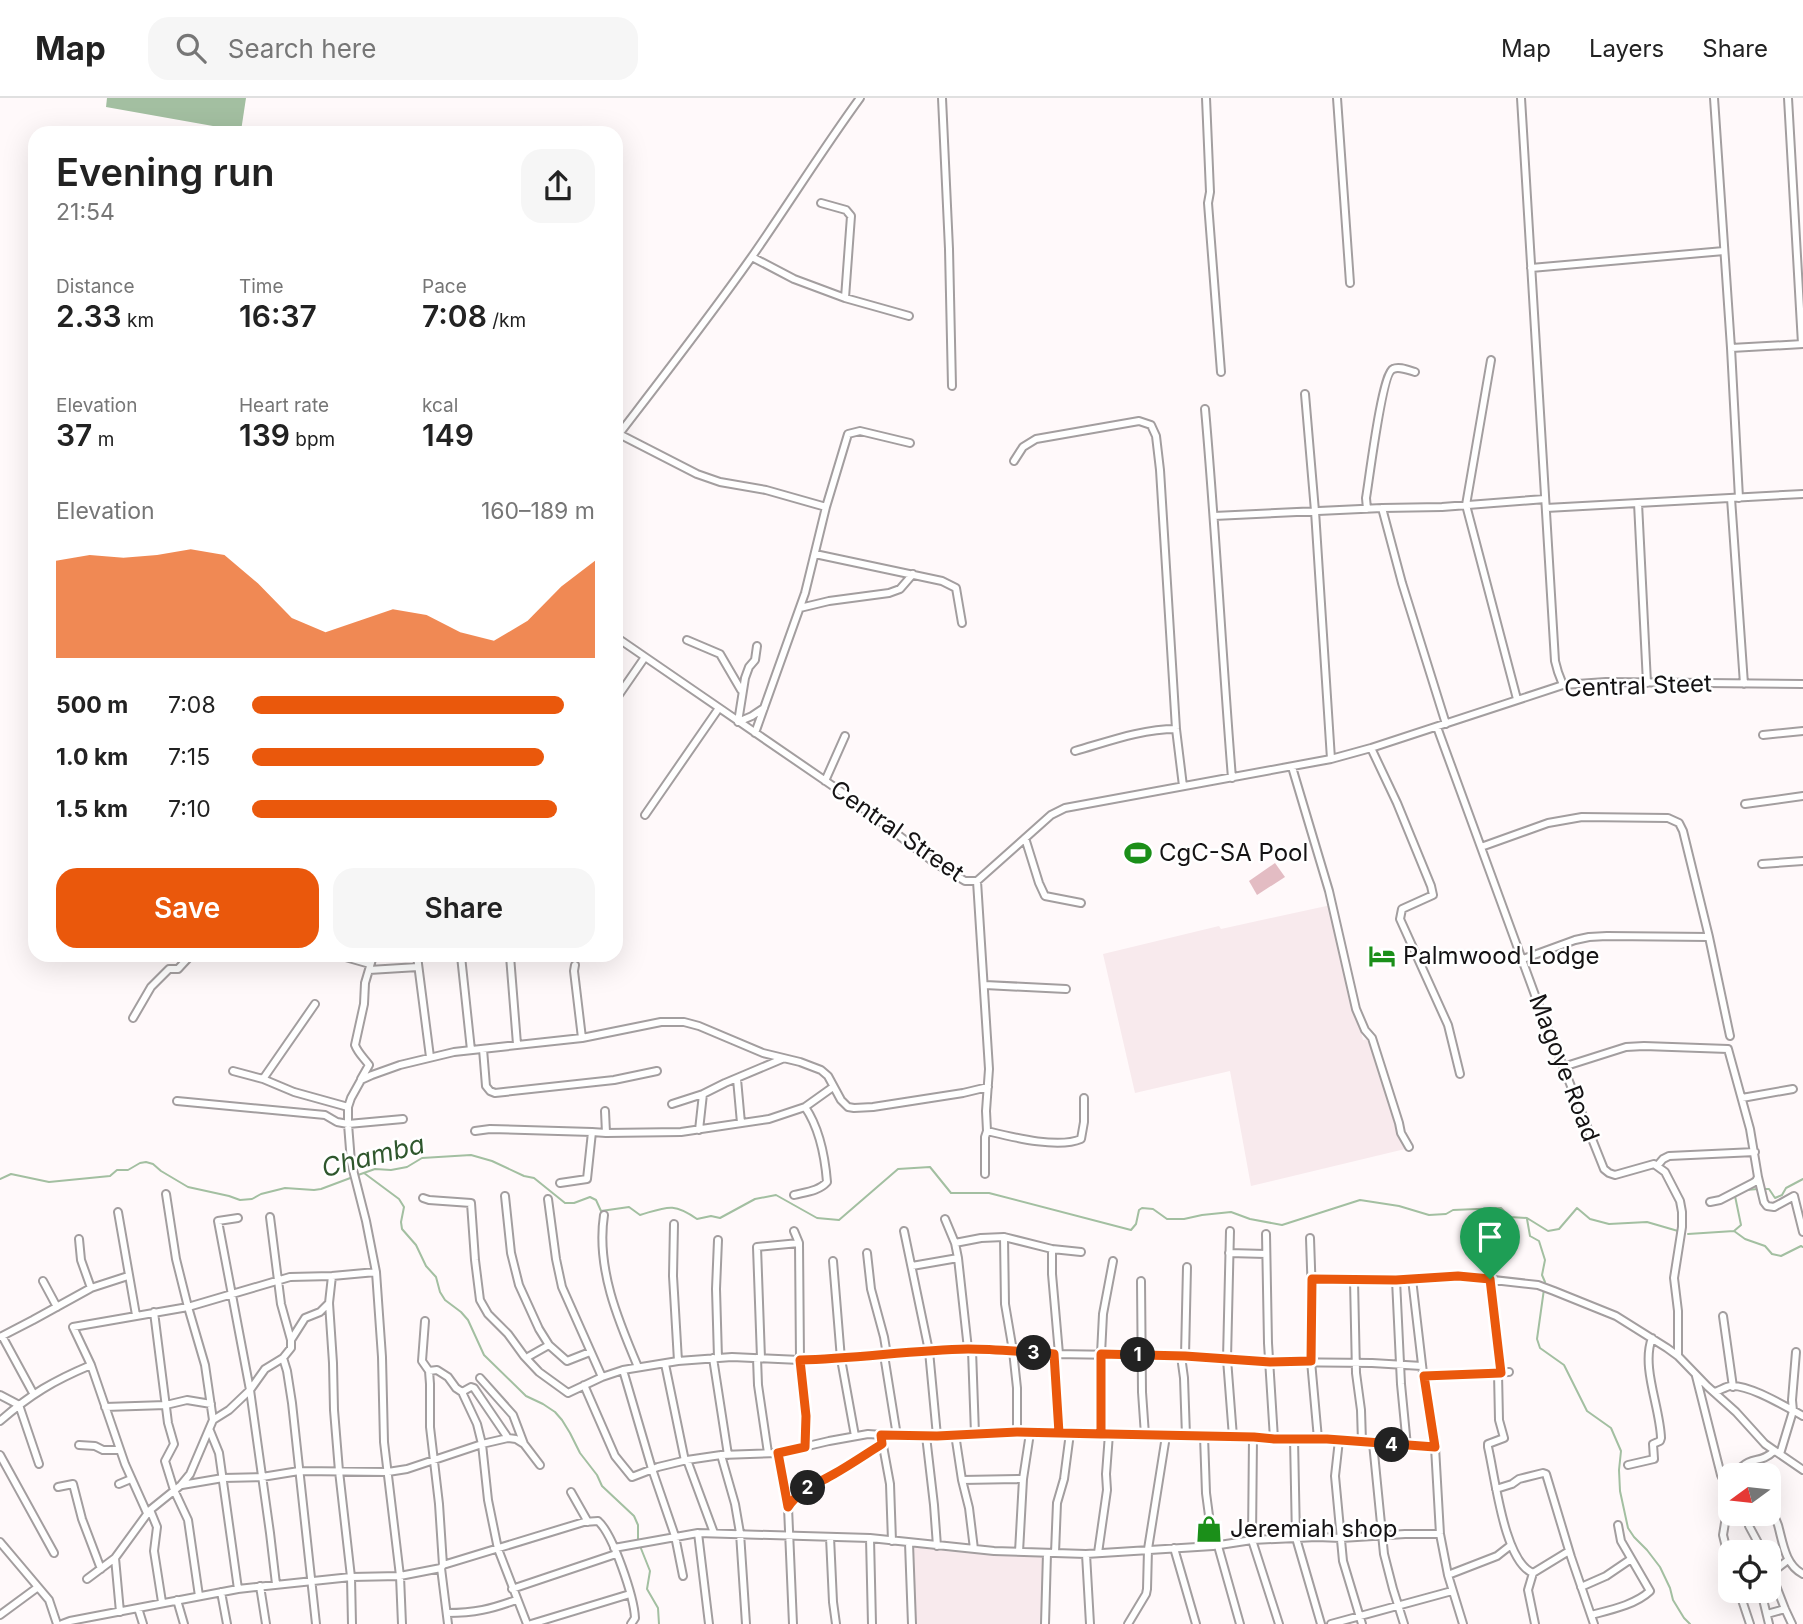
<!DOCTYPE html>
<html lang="en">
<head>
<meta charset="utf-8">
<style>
	body { margin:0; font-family:Inter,sans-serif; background:#f6f6f6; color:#222; height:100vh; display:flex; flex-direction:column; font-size:26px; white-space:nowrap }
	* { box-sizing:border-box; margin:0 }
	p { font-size:23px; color:#767676 }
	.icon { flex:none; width:38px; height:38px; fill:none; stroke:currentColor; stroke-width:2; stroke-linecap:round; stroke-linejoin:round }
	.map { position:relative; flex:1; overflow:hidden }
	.side { position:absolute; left:28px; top:28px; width:595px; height:836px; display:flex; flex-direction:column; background:#fff; border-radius:21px; box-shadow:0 7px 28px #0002 }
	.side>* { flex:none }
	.needle { width:46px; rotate:255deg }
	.buttons { position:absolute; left:1718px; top:1365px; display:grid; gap:14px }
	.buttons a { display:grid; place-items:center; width:63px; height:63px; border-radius:14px; background:#fff; box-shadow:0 7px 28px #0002; font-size:35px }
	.pin { position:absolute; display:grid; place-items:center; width:60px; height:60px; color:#fff; margin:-72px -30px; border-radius:50% 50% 50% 0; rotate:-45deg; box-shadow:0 0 7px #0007 }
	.pin .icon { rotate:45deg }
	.km { position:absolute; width:35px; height:35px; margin:-18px; border-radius:50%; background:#222; color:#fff; font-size:19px; line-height:35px; text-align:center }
	.round { display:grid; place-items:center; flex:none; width:74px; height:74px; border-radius:21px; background:#f6f6f6 }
	.head { display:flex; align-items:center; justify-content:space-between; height:119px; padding:0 28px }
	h1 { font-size:38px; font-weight:600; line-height:52px }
	.stats { display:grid; grid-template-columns:repeat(3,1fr); gap:10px; height:119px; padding:7px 28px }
	.stats div { display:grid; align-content:center }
	.stats b { font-size:30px; font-weight:600 }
	.stats small { font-size:19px; font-weight:400 }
	.stats p { font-size:19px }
	.chart { height:196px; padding:14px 28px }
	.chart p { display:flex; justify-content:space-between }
	.chart svg { width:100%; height:126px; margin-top:7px; fill:#ea580c; opacity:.7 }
	.primary-button { display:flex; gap:14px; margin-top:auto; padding:14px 28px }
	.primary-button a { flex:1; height:80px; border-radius:21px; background:#ea580c; color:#fff; font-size:28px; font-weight:600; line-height:80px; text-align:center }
	.primary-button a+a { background:#f6f6f6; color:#222 }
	ul { padding:0 28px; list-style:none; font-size:23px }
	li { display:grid; grid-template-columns:112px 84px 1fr; align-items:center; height:52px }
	li i { height:18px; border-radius:9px; background:#ea580c }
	header { display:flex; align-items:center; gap:42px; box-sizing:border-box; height:98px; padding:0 35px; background:#fff; border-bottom:2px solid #e0e0e0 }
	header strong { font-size:33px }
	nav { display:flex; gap:38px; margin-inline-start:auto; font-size:24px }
	.search { width:490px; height:63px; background:#f6f6f6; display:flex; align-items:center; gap:18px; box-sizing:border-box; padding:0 24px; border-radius:21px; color:#767676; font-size:26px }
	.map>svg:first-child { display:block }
	.built { fill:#f8eaed }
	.green { fill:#e3bcc3 }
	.water { fill:#a3bfa1 }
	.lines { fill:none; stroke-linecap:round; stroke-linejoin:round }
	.stream { stroke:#a3bfa1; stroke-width:2 }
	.minor-casing { stroke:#a39e9f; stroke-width:10 }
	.minor { stroke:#fff; stroke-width:6 }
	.route-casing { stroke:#fff; stroke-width:14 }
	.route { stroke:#ea580c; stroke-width:9 }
	.labels { text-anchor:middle; stroke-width:5; stroke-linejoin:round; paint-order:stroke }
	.street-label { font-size:24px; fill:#151314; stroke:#fff }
	.poi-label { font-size:24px; fill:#151314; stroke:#fff; text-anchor:start }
	.water-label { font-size:26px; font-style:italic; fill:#2f572d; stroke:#fff }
</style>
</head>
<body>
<header>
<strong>Map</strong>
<div class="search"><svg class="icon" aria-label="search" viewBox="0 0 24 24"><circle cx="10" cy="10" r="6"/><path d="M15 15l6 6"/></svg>Search here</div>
<nav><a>Map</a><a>Layers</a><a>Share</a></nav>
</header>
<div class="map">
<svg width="1803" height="1526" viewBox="0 0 1803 1526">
	<rect width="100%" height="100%" fill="#fff9fa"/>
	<!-- built -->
	<path class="built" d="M1331 807 1363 942 1369 941 1405 1051 1251 1088 1230 973 1135 995 1103 856 1219 828 1221 831Z
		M914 1449 1043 1458 1044 1523 1040 1526H916Z"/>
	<!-- green -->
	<path class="green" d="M1275 765 1285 779 1257 797 1249 783Z"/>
	<!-- water -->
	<path class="water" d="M107 0H246L241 33 106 9Z"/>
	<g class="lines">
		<!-- stream -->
		<path class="stream" d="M364 1075 399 1101 404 1109 401 1124 402 1131 416 1147 426 1168 436 1179 440 1194 445 1202 461 1214 468 1222 484 1257 526 1298 543 1306 555 1314 562 1322 570 1335 580 1355 597 1377 602 1388 634 1418 638 1427V1442
			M358 1077 375 1071 391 1072 407 1069 422 1060 471 1057 492 1063 524 1078 534 1080 565 1105H574L590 1099 596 1102 601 1113 629 1109 640 1117C667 1109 673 1104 697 1121L711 1118 720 1120 755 1101 776 1097 817 1120 839 1122 898 1071 930 1069 951 1095H989L1131 1132 1136 1126 1139 1112 1142 1110 1153 1111 1167 1121H1184L1202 1117 1231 1114 1250 1121 1282 1127 1360 1102 1399 1108 1429 1117 1446 1116 1453 1112 1501 1110 1510 1119 1527 1120 1548 1133 1559 1131 1577 1110 1590 1121 1609 1126 1647 1124 1678 1133
			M0 1081 11 1076 49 1084 110 1078 117 1072H128L140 1065 146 1064 153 1066 161 1073 188 1089 229 1098 240 1102 252 1101 261 1096 285 1090 314 1092 321 1091 353 1079
			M1764 1091H1769L1775 1100 1782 1097 1786 1090 1803 1081
			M1746 1092 1758 1091
			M1527 1121 1530 1138 1539 1143 1545 1162 1542 1177 1545 1184 1537 1241 1540 1250 1564 1267 1587 1313 1611 1330 1621 1353 1619 1372 1620 1393 1628 1430 1634 1439 1647 1452 1660 1469 1670 1490 1673 1502 1684 1520 1690 1526
			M1734 1133 1741 1127 1735 1098
			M1688 1136 1734 1133 1745 1141 1765 1148 1772 1156 1781 1158 1801 1148 1803 1149
			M640 1448 650 1473 647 1491 658 1510 659 1526"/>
		<defs>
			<path id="minor" d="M942 0 949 151 952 288
				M1206 0 1210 94 1208 105 1221 274
				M1337 0 1350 185
				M1521 0 1555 563 1558 574 1563 587
				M1714 0 1731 250 1739 400
				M1788 0 1802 246
				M752 159 794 181 845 200 851 118 846 112 821 105
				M1531 170 1724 153
				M845 200 909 218
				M1731 250 1803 246
				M1491 262 1466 407 1517 601
				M1305 296 1315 413 1331 661
				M1205 311C1216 434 1222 557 1232 680
				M619 336 697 376 720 384 766 392 826 409 805 495 755 635
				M616 340C662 280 708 221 751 160 788 107 822 52 860 0
				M1014 363 1023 349 1036 341 1139 323 1151 327 1156 338 1160 372 1176 631 1183 688
				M1731 400 1744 586
				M1638 405 1647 585
				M826 409 848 336 860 333 910 345
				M1546 410 1803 396
				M1367 411 1366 400C1369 383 1382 275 1393 271 1399 268 1408 272 1415 274
				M1214 418 1382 410
				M815 456 942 483 956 490 962 525
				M800 510 829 503 889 495 900 491 913 476
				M616 539 843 695 935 765 965 783H977L1051 717 1065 710 1331 661 1371 650 1563 587 1606 584 1803 586
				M687 542 720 556 741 592
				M616 601 645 559
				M738 624 745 580 749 569 755 562 757 548
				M738 624 752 618 764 610
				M1446 626 1402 485 1382 410 1442 409 1545 401
				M1437 629 1539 908 1604 1071 1609 1075 1615 1077 1654 1066 1665 1074 1680 1103 1682 1114V1129L1674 1180 1678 1213V1258
				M1763 637 1803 633
				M1371 650 1397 705 1431 788 1433 797 1402 811 1400 821 1448 927 1460 976
				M1075 653C1107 644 1141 631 1176 631
				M1292 669 1329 793 1356 911 1365 932 1372 940 1399 1025 1401 1035 1409 1049
				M825 683 845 638
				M1745 706 1803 698
				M645 717 719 610
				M1025 740 1039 785 1045 798 1081 805
				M1481 749 1548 725 1582 719 1668 720 1679 725 1683 733 1709 839 1730 938
				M1762 766 1803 763
				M977 783 989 971 986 1013 987 1033 985 1039V1076
				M342 858 370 866
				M417 858 430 959
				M461 858 471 952
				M510 858 517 946
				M1523 861 1575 842 1589 839 1607 838 1709 839
				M575 867 574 873 582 940
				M369 872 418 869
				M985 887 1066 891
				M315 906 263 981 294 994 348 1009
				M133 920 151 889 169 871H178L190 858
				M483 951 486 988 490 993 495 995 614 982 657 973
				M1563 969 1626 949 1644 948 1728 951 1750 1031 1758 1079 1756 1083 1753 1085 1720 1102 1710 1104
				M233 973 263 981
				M361 981 369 967C364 960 358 955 355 947L364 906 365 885 373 858
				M737 981 741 1025
				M1742 1000 1793 991
				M177 1003 325 1017 337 1024 348 1026 403 1021
				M672 1006 703 996 725 985 782 961
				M699 1032 703 996
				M475 1033 490 1031 592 1034
				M987 1033C1012 1039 1058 1051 1081 1041L1084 1024V1000
				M606 1035 681 1034 769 1021 805 1009 833 989
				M1657 1068 1663 1061 1669 1058 1755 1054
				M1758 1079 1764 1104 1767 1108 1774 1109 1794 1098 1803 1134
				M560 1085 587 1081 592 1034 606 1035 605 1013
				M794 1097C806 1094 819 1093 827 1084 825 1059 820 1031 805 1009
				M505 1098 511 1155 519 1187 539 1231 549 1247 567 1263 590 1254
				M423 1100 429 1102 471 1105 475 1162 480 1202 488 1216 508 1236 524 1258 539 1274 568 1295 602 1279 623 1272 678 1263 732 1259 800 1262 841 1261 929 1253 968 1251 1054 1256 1185 1258 1270 1264 1372 1265 1422 1268
				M548 1101 556 1161 562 1189 602 1279
				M118 1114 136 1217
				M604 1117C596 1170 618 1222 638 1269
				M270 1119 281 1206 291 1242
				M238 1120 218 1123 250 1292 270 1435 276 1486
				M945 1121 955 1145 958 1160 968 1251
				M674 1126 673 1178 678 1263
				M794 1133 799 1145 800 1262 806 1318 805 1349
				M904 1133 929 1253 937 1338
				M1230 1133 1227 1261 1233 1339
				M1266 1136 1268 1245 1274 1341
				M1004 1139 1005 1206 1013 1253 1017 1290V1334
				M1310 1140 1312 1198 1311 1263 1318 1341
				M79 1141 81 1162 91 1190
				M718 1142 716 1191 718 1260
				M955 1145 981 1140 1004 1139 1052 1151 1081 1154
				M1052 1151V1176L1059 1256
				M867 1155 871 1191 884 1239 887 1257
				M1229 1155 1266 1156
				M833 1163 841 1261 855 1338
				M912 1168 958 1160
				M376 1174 366 1123 351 1064 348 1026V1009L351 1000 361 982 372 977 400 967 454 954 582 940 661 924H684L699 928 763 955 800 964 821 972 828 978 841 1002 848 1009 854 1010 873 1009 963 995 988 989
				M332 1178 329 1205 333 1265 334 1312 339 1373 351 1479 352 1526
				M1312 1181 1396 1182 1458 1178 1538 1187 1554 1193 1616 1218 1667 1250 1678 1258 1707 1288 1736 1314 1765 1346 1803 1372
				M1412 1181 1423 1275 1435 1349 1440 1436 1448 1477 1463 1526
				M1490 1181 1501 1275
				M1354 1182 1356 1275 1361 1312 1362 1344
				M1396 1182 1401 1286 1407 1348
				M43 1183 57 1209
				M1141 1183 1142 1294 1145 1337
				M154 1214 168 1325 174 1346 165 1363 174 1392 188 1422 199 1498
				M1723 1218 1733 1289
				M425 1223 422 1263 429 1273 430 1286V1329L439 1406 443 1467 441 1470 448 1526
				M2 1238 33 1295
				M0 1239 33 1222 91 1190 128 1178
				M972 1252 975 1336
				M1054 1256 1059 1335
				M884 1257 897 1338
				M1181 1258 1184 1280 1186 1338
				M1185 1258 1187 1169
				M283 1260 287 1273 292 1305 316 1526
				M526 1260 549 1247
				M713 1260 728 1357
				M757 1260 758 1287 768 1355
				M761 1260 757 1149 799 1145
				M665 1266 685 1363
				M623 1272 652 1371 675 1438 683 1478
				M429 1273 437 1272 448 1279 456 1290 462 1294 477 1326 482 1346 488 1402 498 1451 527 1526
				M1498 1275 1499 1322 1504 1340 1488 1346V1349C1495 1378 1504 1464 1533 1475L1569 1453
				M1424 1278 1509 1274
				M1696 1278 1721 1377 1725 1385 1731 1388
				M480 1280 513 1317 524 1346
				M584 1287 615 1358 632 1379 658 1369 687 1362 721 1357 778 1355 829 1343 868 1336 897 1338H937L1017 1334 1253 1339 1274 1341H1327L1435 1349
				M462 1294 471 1289 474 1290 508 1340
				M1714 1294C1719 1293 1725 1289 1730 1288 1749 1286 1786 1309 1803 1318
				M0 1297 19 1307 39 1366
				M105 1309 166 1307 187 1302 211 1306
				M213 1322 229 1312 250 1292 265 1271 283 1260 291 1250V1242L305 1220 320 1214 329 1205
				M0 1323C31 1296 53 1283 91 1267
				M210 1333 219 1355 238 1491
				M955 1336 962 1382 1023 1381
				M1101 1336V1256L1103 1216 1113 1163
				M881 1337 890 1386 892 1443
				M926 1338 934 1407 937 1448
				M1204 1338 1206 1395 1213 1448
				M1253 1339 1252 1442 1279 1526
				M1294 1340 1296 1440 1321 1526
				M1339 1342 1335 1378 1343 1463 1362 1526
				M1373 1345 1384 1456 1393 1491 1404 1526
				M79 1347 95 1348 103 1352H119
				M778 1355 788 1409
				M1780 1356 1793 1313 1792 1302 1796 1254
				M0 1357 54 1455
				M721 1357 735 1406 740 1435 746 1526
				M687 1362 714 1435
				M1628 1367 1654 1361 1653 1346 1660 1343 1661 1340C1660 1309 1641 1269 1652 1240
				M1736 1377C1738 1374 1740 1370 1743 1368 1752 1359 1762 1365 1774 1353
				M962 1382 969 1410 974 1451
				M119 1386 131 1381
				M182 1387 223 1380 262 1379 299 1373 388 1374 407 1371 482 1346 508 1340 516 1341 524 1346 540 1367
				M1731 1388 1723 1437 1731 1470
				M58 1389 73 1386 82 1421 101 1471
				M1496 1391 1512 1386 1519 1381 1543 1375 1546 1376 1571 1459 1594 1526
				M571 1394 588 1424
				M150 1412 157 1429 154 1453 162 1504
				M147 1415 125 1366 91 1267 73 1229 188 1209 290 1179 332 1178 376 1174 382 1259 384 1344 400 1478 402 1526
				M1747 1416 1749 1428 1763 1454
				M1767 1416 1776 1422 1778 1427C1783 1445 1785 1467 1803 1476
				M698 1435 709 1526
				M830 1439 833 1504 836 1526
				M870 1440 872 1526
				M0 1444 49 1502 57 1526
				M909 1445 912 1526
				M1218 1448 1240 1526
				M614 1450 698 1435 870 1440 994 1453 1086 1456 1213 1448 1252 1442 1317 1439 1341 1440 1405 1436H1440
				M1174 1450 1196 1526
				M1019 1454 1023 1381 1030 1335
				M1055 1455 1057 1405 1064 1381 1070 1335
				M1098 1455 1107 1392 1106 1376 1109 1336
				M1086 1456 1090 1526
				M443 1467 584 1424 598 1423C613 1436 634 1499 635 1520L631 1526
				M1769 1470 1785 1511 1792 1526
				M1533 1475 1528 1492 1535 1526
				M1770 1476 1788 1462
				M1448 1477 1497 1458 1511 1447
				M87 1481 115 1460
				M260 1488 266 1526
				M1581 1489 1606 1478 1631 1461
				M512 1491 616 1456
				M1739 1493 1750 1526
				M1761 1493 1769 1526
				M221 1494 227 1526
				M177 1502 184 1526
				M138 1510 143 1526
				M120 1514 115 1460 150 1412 181 1387 190 1376 213 1322 205 1267 188 1209 176 1161 166 1096
				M447 1515C475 1515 491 1511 516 1502
				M1767 1516 1785 1511
				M0 1517 38 1489
				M1591 1517C1610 1512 1635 1507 1650 1493L1621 1443 1618 1427
				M62 1526 70 1523 96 1518 238 1491 351 1479 400 1478 441 1470
				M531 1526 630 1496
				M793 1526 788 1409C800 1392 817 1386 834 1377 850 1367 866 1356 882 1346
				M1045 1526 1047 1455
				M1128 1526 1146 1496 1147 1491 1148 1451 1166 1338
				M1331 1526 1452 1493"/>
		</defs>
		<!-- minor casing -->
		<use href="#minor" class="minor-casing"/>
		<!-- minor -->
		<use href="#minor" class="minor"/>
	</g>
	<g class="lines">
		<defs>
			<path id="route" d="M1490 1181 1458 1178 1396 1182 1312 1181 1311 1263 1270 1264 1185 1258 1101 1256V1336L1017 1334 937 1338 881 1337 882 1346C866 1356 850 1367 834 1376 817 1386 799 1392 788 1409L778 1355 805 1349 806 1318 800 1262C856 1261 911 1252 968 1251 996 1251 1025 1254 1054 1256L1059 1335 1254 1339 1274 1341H1327L1435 1349 1424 1278 1501 1275 1490 1181"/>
		</defs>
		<!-- route casing -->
		<use href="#route" class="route-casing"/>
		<!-- route -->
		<use href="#route" class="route"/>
	</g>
	<!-- icons -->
	<defs>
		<symbol id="stadium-bare" viewBox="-9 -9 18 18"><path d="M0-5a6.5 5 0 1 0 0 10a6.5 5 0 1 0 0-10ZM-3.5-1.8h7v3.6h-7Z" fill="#1b8f19" stroke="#fff" stroke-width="2.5" paint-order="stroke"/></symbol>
		<symbol id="hotel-bare" viewBox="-9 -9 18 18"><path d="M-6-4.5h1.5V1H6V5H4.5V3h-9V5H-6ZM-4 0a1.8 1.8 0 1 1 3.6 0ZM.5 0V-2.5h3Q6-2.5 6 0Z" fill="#1b8f19" stroke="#fff" stroke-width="2.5" paint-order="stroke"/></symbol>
		<symbol id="shop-bare" viewBox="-9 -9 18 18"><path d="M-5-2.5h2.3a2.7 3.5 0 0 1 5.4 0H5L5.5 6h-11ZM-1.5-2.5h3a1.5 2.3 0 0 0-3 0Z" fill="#1b8f19" stroke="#fff" stroke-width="2.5" paint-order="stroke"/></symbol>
	</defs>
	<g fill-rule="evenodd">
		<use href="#stadium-bare" x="1119" y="736" width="38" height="38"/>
		<use href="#hotel-bare" x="1363" y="839" width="38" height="38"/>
		<use href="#shop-bare" x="1190" y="1412" width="38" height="38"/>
	</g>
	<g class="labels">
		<!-- street labels -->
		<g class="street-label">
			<text transform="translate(1638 588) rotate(-2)" y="8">Central Steet</text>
			<text transform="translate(897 733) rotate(35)" y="8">Central Street</text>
			<text transform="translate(1564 970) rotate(69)" y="8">Magoye Road</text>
		</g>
		<!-- poi labels -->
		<g class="poi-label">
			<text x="1159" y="763">CgC-SA Pool</text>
			<text x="1403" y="866">Palmwood Lodge</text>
			<text x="1230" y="1439">Jeremiah shop</text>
		</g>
		<!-- water labels -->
		<g class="water-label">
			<text transform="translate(373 1058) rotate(-14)" y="9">Chamba</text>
		</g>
	</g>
</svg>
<div class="buttons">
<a><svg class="needle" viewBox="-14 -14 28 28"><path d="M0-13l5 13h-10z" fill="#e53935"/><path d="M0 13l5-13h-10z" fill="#767676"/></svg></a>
<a><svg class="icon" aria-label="locate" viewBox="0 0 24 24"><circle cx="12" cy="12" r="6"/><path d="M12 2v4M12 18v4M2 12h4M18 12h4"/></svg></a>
</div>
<div class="pin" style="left:1490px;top:1181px;background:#1e9e55"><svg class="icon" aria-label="arrive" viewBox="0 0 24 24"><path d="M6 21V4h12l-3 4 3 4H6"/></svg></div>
<b class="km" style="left:1138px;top:1257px">1</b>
<b class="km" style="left:808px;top:1390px">2</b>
<b class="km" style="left:1034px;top:1255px">3</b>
<b class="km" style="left:1392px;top:1347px">4</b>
<section class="side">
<div class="head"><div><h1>Evening run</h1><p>21:54</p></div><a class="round"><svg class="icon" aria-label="share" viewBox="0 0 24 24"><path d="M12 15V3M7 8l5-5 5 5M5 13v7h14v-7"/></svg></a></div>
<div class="stats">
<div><p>Distance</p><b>2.33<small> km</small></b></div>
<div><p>Time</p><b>16:37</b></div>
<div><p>Pace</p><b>7:08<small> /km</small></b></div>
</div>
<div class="stats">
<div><p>Elevation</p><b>37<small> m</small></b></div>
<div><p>Heart rate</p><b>139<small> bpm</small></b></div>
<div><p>kcal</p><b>149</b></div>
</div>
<div class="chart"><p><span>Elevation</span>160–189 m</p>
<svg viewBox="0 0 160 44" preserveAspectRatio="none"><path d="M0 44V10L10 8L20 9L30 8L40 6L50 8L60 18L70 30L80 35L90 31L100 27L110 29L120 35L130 38L140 31L150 19L160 10V44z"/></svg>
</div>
<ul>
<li><b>500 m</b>7:08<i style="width:91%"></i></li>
<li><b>1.0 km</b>7:15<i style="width:85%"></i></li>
<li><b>1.5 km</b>7:10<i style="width:89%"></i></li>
</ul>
<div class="primary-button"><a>Save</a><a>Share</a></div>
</section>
</div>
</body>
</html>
